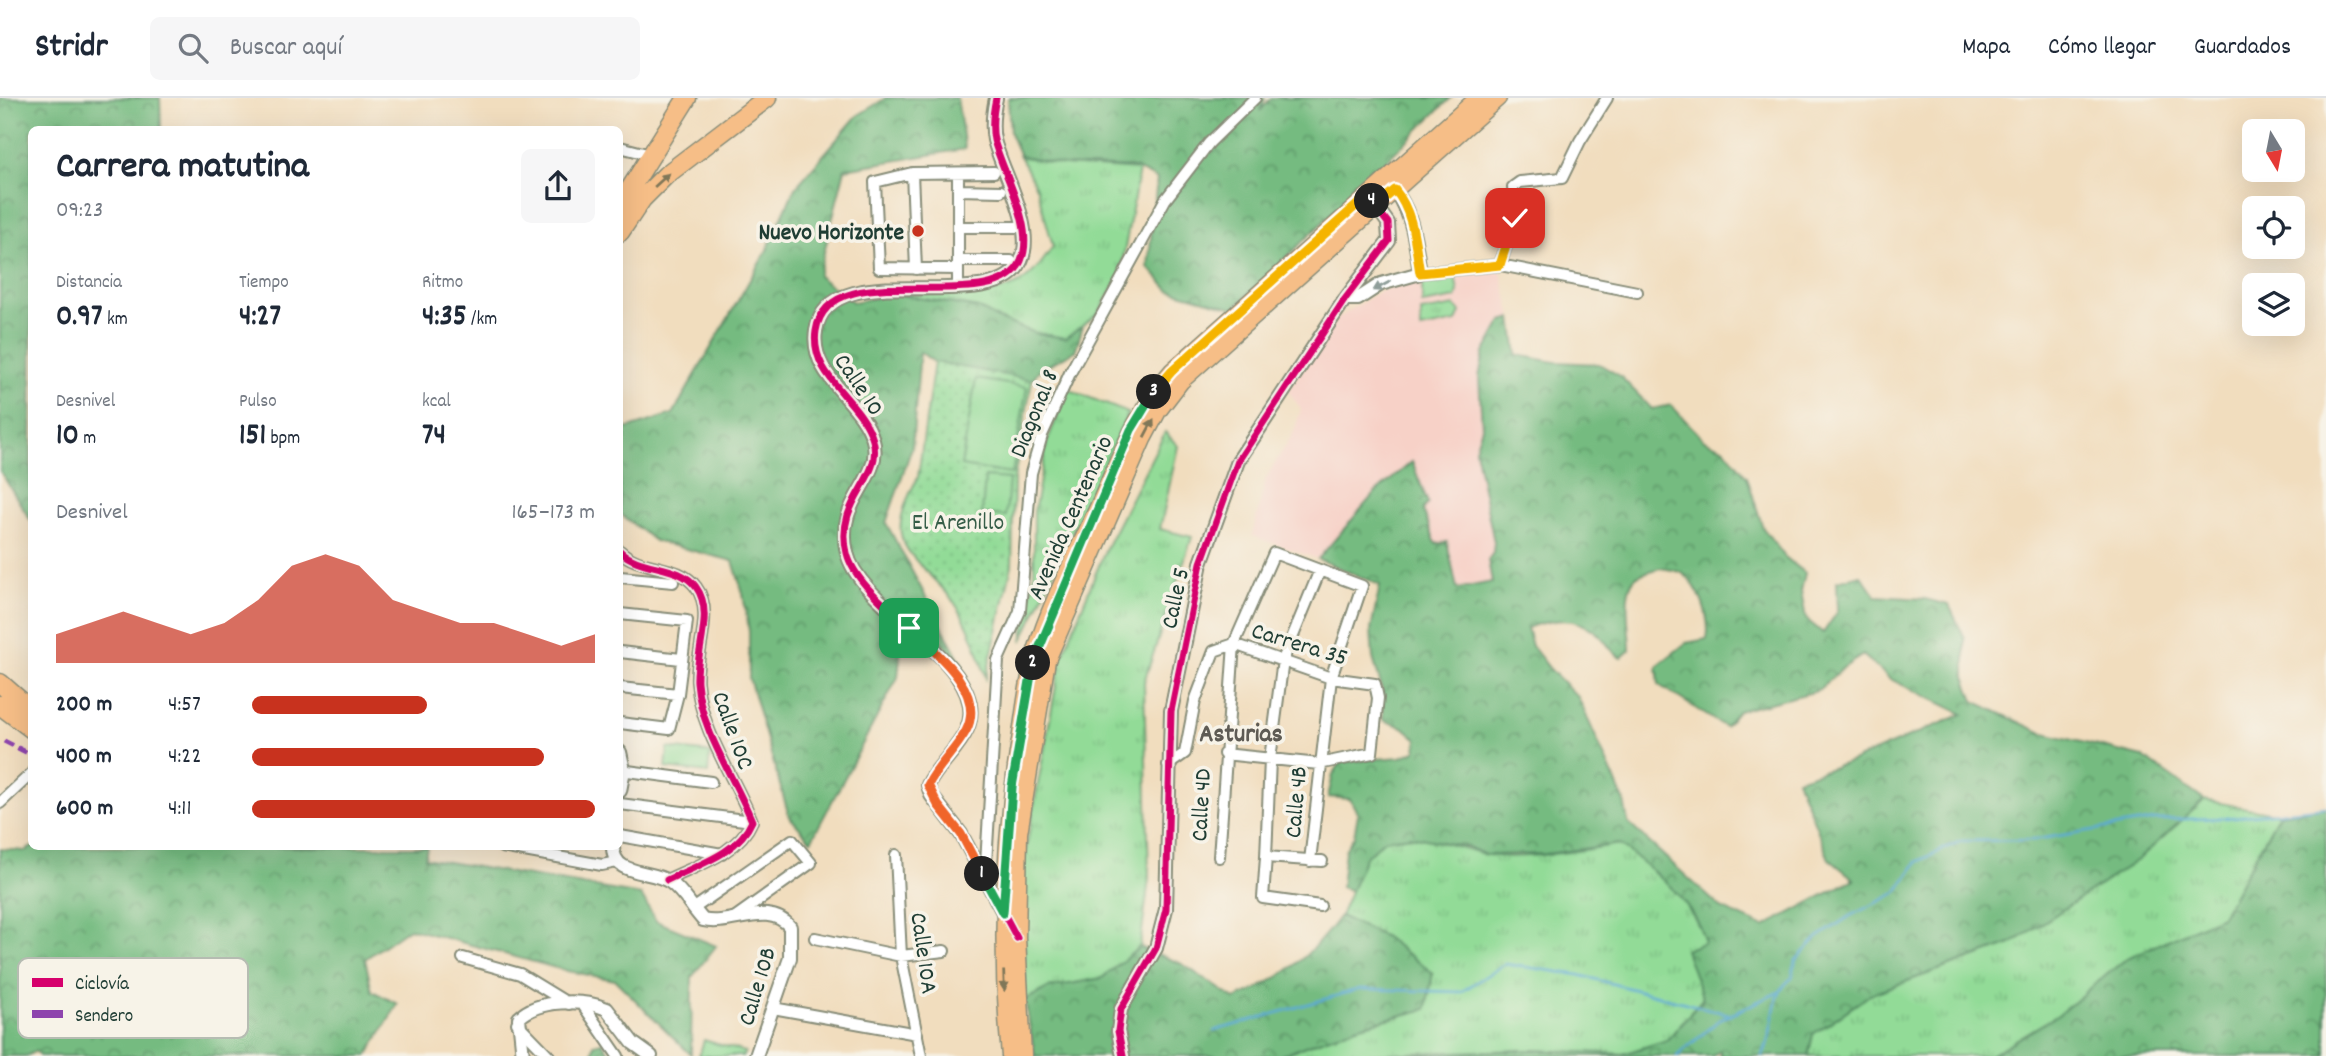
<!DOCTYPE html>
<html lang="es">
<head>
<meta charset="utf-8">
<style>
	body { margin:0; font-family:Dekko,sans-serif; background:#f6f6f7; color:#1f2937; height:100vh; display:flex; flex-direction:column; font-size:26px; white-space:nowrap }
	* { box-sizing:border-box; margin:0 }
	p { font-size:23px; color:#747a83 }
	.icon { flex:none; width:38px; height:38px; fill:none; stroke:currentColor; stroke-width:2; stroke-linecap:round; stroke-linejoin:round }
	.map { position:relative; flex:1; overflow:hidden }
	.side { position:absolute; left:28px; top:28px; width:595px; height:724px; display:flex; flex-direction:column; background:#fff; border-radius:10px; box-shadow:0 7px 28px #0002 }
	.side>* { flex:none }
	.needle { width:46px; rotate:170deg }
	.buttons { position:absolute; left:2242px; top:21px; display:grid; gap:14px }
	.buttons a { display:grid; place-items:center; width:63px; height:63px; border-radius:10px; background:#fff; box-shadow:0 7px 28px #0002; font-size:35px }
	.pin { position:absolute; display:grid; place-items:center; width:60px; height:60px; color:#fff; margin:-30px; border-radius:14px; box-shadow:0 4px 10px #0006 }
	.km { position:absolute; width:35px; height:35px; margin:-18px; border-radius:50%; background:#222; color:#fff; font-size:19px; line-height:35px; text-align:center }
	.round { display:grid; place-items:center; flex:none; width:74px; height:74px; border-radius:10px; background:#f6f6f7 }
	.headline { display:flex; align-items:center; justify-content:space-between; height:119px; padding:0 28px }
	h1 { font-size:38px; font-weight:800; line-height:52px }
	.figures { display:grid; grid-template-columns:repeat(3,1fr); gap:10px; height:119px; padding:7px 28px }
	.figures div { display:grid; align-content:center }
	.figures b { font-size:30px; font-weight:800 }
	.figures small { font-size:19px; font-weight:400 }
	.figures p { font-size:19px }
	.chart { height:196px; padding:14px 28px }
	.chart p { display:flex; justify-content:space-between }
	.chart svg { width:100%; height:126px; margin-top:7px; fill:#c8321e; opacity:.7 }
	ul { padding:0 28px; list-style:none; font-size:23px }
	li { display:grid; grid-template-columns:112px 84px 1fr; align-items:center; height:52px }
	li i { height:18px; border-radius:9px; background:#c8321e }
	header { display:flex; align-items:center; gap:42px; box-sizing:border-box; height:98px; padding:0 35px; background:#fff; border-bottom:2px solid #e0e1e3 }
	header strong { font-size:33px }
	nav { display:flex; gap:38px; margin-inline-start:auto; font-size:24px }
	.search { width:490px; height:63px; background:#f6f6f7; display:flex; align-items:center; gap:18px; box-sizing:border-box; padding:0 24px; border-radius:10px; color:#747a83; font-size:26px }
	.map>svg:first-child { display:block }
	.built { fill:#f7d1c7 }
	.grass { fill:url(#grass-tufts); stroke:#588c66; stroke-width:2 }
	.forest { fill:url(#forest-crowns); stroke:#4a7c5a; stroke-width:2; fill-rule:evenodd }
	.park { fill:url(#park-dots); stroke:#588c66; stroke-width:2 }
	.pitch { fill:#92db97; stroke:#588c66; stroke-width:2 }
	.lines { fill:none; stroke-linecap:round; stroke-linejoin:round }
	.stream { stroke:#5baad5; stroke-width:2.5 }
	.minor-casing { stroke:#888d79; stroke-width:14 }
	.tertiary-casing { stroke:#888d79; stroke-width:16 }
	.primary-casing { stroke:#888d79; stroke-width:19 }
	.trunk-casing { stroke:#888d79; stroke-width:21 }
	.minor { stroke:#fff; stroke-width:10 }
	.tertiary { stroke:#fff; stroke-width:12 }
	.primary { stroke:#f6be87; stroke-width:16 }
	.trunk { stroke:#f6be87; stroke-width:18 }
	.quiet { stroke:#8e44ad; stroke-width:5; stroke-dasharray:10 5; stroke-linecap:butt }
	.cycleway-casing { stroke:#f7f3e8; stroke-width:11 }
	.cycleway { stroke:#d6006c; stroke-width:7 }
	.oneway { fill:#807759 }
	.oneway2 { fill:#8f9e9a }
	.split-1-casing { stroke:#fff; stroke-width:14 }
	.split-2-casing { stroke:#fff; stroke-width:14 }
	.split-3-casing { stroke:#fff; stroke-width:14 }
	.split-4-casing { stroke:#fff; stroke-width:14 }
	.split-5-casing { stroke:#fff; stroke-width:14 }
	.split-1 { stroke:#f0652b; stroke-width:9 }
	.split-2 { stroke:#22a559; stroke-width:9 }
	.split-3 { stroke:#22a559; stroke-width:9 }
	.split-4 { stroke:#f5b400; stroke-width:9 }
	.split-5 { stroke:#f5b400; stroke-width:9 }
	.poi-dot { fill:#c8321e; stroke:#f7f3e8; stroke-width:2.5 }
	.labels { text-anchor:middle; stroke-width:7; stroke-linejoin:round; paint-order:stroke }
	.poi-label { font-size:24px; font-weight:bold; fill:#1f3d34; stroke:#f7f3e8; text-anchor:end }
	.street-label { font-size:24px; fill:#1f3d34; stroke:#f7f3e8 }
	.park-label { font-size:24px; fill:#365d48; stroke:#f7f3e8 }
	.neighbourhood-label { font-size:26px; font-weight:bold; fill:#5e5b54; stroke:#f7f3e8 }
	.key { fill:#f7f3e8; stroke:#b6bcb2; stroke-width:2 }
	.key-label { font-size:19px; fill:#1f3d34 }
</style>
</head>
<body>
<header>
<strong>Stridr</strong>
<div class="search"><svg class="icon" aria-label="search" viewBox="0 0 24 24"><circle cx="10" cy="10" r="6"/><path d="M15 15l6 6"/></svg>Buscar aquí</div>
<nav><a>Mapa</a><a>Cómo llegar</a><a>Guardados</a></nav>
</header>
<div class="map">
<svg width="2326" height="958" viewBox="0 0 2326 958">
	<defs>
		<pattern id="grass-tufts" width="24" height="20" patternUnits="userSpaceOnUse" patternTransform="scale(1.75)"><rect width="24" height="20" fill="#92db97"/><path d="M3 7l-1-3M5 7V3M7 7l1-3M15 17l-1-3M17 17v-4M19 17l1-3" fill="none" stroke="#7dbd83"/></pattern>
		<pattern id="forest-crowns" width="20" height="18" patternUnits="userSpaceOnUse" patternTransform="scale(1.75)"><rect width="20" height="18" fill="#75bb80"/><path d="M2 6a3 3 0 1 1 6 0M12 15a3 3 0 1 1 6 0" fill="none" stroke="#5f996a"/></pattern>
		<pattern id="park-dots" width="8" height="8" patternUnits="userSpaceOnUse" patternTransform="scale(1.75)"><rect width="8" height="8" fill="#92db97"/><path d="M2 2h.1M6 6h.1" fill="none" stroke="#7dbd83" stroke-width="1.8" stroke-linecap="round"/></pattern>
	</defs>
	<rect width="100%" height="100%" fill="#f7f3e8"/>
	<filter id="ink" filterUnits="userSpaceOnUse"><feTurbulence type="fractalNoise" baseFrequency=".0143" numOctaves="2"/><feDisplacementMap in="SourceGraphic" scale="14" xChannelSelector="R" yChannelSelector="G"/><feConvolveMatrix kernelMatrix="1 2 1 2 8 2 1 2 1" color-interpolation-filters="sRGB"/></filter>
	<filter id="wash" filterUnits="userSpaceOnUse"><feTurbulence type="fractalNoise" baseFrequency=".00686" numOctaves="4" result="noise"/><feDisplacementMap in="SourceGraphic" scale="28" xChannelSelector="R" yChannelSelector="G"/><feGaussianBlur stdDeviation="1.57" result="paint"/><feColorMatrix in="noise" values="0 0 0 0 0 0 0 0 0 0 0 0 0 0 0 0 0 1.4 0 .05"/><feComposite in="paint" operator="in"/></filter>
	<g filter="url(#wash)">
		<rect width="100%" height="100%" fill="#f1ddbe"/>
		<!-- built -->
		<path class="built" d="M1501 173 1512 220 1502 223 1479 294 1482 329 1475 351 1494 444 1493 455 1488 462 1492 484 1457 492 1447 444 1436 446 1423 411 1343 433 1318 461 1252 438 1266 380 1294 334 1301 311 1288 293 1337 221 1377 195 1408 182Z"/>
		<!-- grass -->
		<path class="grass" d="M1020 58 1064 67 1139 72 1120 178 1098 216 1065 240 1035 235 996 220 978 210 895 196C926 195 997 201 1021 184 1035 175 1044 162 1053 148L1037 91Z
			M1455 177 1458 194 1456 200 1422 206V180Z
			M1455 208 1460 214 1456 224 1421 231V214Z
			M1068 291 1128 315 1022 543 1034 476V414L1047 344Z
			M1165 334 1178 348 1160 431 1192 439 1144 584 1149 781 1140 849 1102 880 1048 890 1025 902 1023 767 1061 561 1106 450Z
			M2204 702 2279 716 2222 818 2127 860 2058 917 1989 958H1808L1813 936 1871 896 2011 846 2139 761Z
			M1410 738C1436 742 1459 749 1484 756 1514 764 1587 752 1619 746 1657 776 1691 798 1706 845L1686 852 1703 900 1667 942 1623 956 1531 952 1279 958 1356 929 1426 911 1385 839 1340 818 1365 759 1384 742Z"/>
		<!-- forest -->
		<path class="forest" d="M0 0H160L161 31 32 32 31 423 0 373Z
			M886 0H957L965 51 845 71 818 178 853 204 895 196 978 210 996 220 1035 235 1065 240 1083 228 1075 253 1039 272 1032 282 934 264 920 254 912 349 886 425 962 566 905 507 898 579 811 743 789 718 749 580V533L743 496 733 463 655 443 620 416V333L673 316 767 152 795 90 857 18Z
			M1008 0H1265L1260 13 1271 0H1451L1234 210 1169 192 1148 169 1157 81 1135 70 1064 67 1020 58 1010 35Z
			M1512 220 1517 257 1555 264 1599 266 1620 278 1652 311 1671 307 1704 342 1725 351 1747 379 1763 430 1785 459 1805 475 1801 493 1806 521 1823 535 1838 513 1837 483 1861 477 1876 498 1925 501 1949 507 1965 541V579L1974 603 2040 634 2143 659 2204 702 2139 761 2011 846 1871 896 1813 936 1808 958H1720V953L1712 958H1374L1531 952 1623 956 1667 942 1703 901 1685 852 1705 844C1691 798 1656 776 1619 746L1546 756 1485 757 1468 749 1410 738 1384 742 1365 759 1351 793 1341 789 1345 752 1354 738 1358 716 1350 701 1328 699 1333 677 1341 664 1401 659 1416 653 1417 641 1403 629 1383 622 1382 591 1373 560 1371 532 1380 487 1318 461 1374 396 1412 364 1428 405 1423 412 1436 446 1447 444 1457 491 1492 484 1488 462 1493 455 1494 444 1475 351 1482 329 1479 279 1484 255 1502 223ZM1660 470C1667 471 1677 472 1682 475 1700 487 1711 522 1707 541L1686 545 1657 568 1659 587 1725 629 1738 613 1817 593 1843 570 1863 557 1890 581 1963 616 1850 664 1797 681 1829 761 1854 781 1764 829 1721 810 1628 725 1624 703 1578 599 1550 571 1532 548 1527 530C1552 521 1575 517 1597 535 1607 543 1610 554 1621 560L1630 552C1630 532 1620 487 1639 477 1645 474 1654 472 1660 470Z
			M2326 709V958H1989L2058 917 2127 860 2222 818 2279 716Z
			M32 749H427L425 760 641 797 656 823 716 848 692 879 691 957 615 882 567 873 409 830 365 861 372 893 398 906 367 958H39L36 953 26 958H0V751L25 753Z
			M1340 818 1385 839 1433 875 1426 911 1356 929 1279 958H1035L1025 902 1048 890 1102 880 1140 849 1182 866 1235 901C1283 881 1309 860 1340 818Z
			M602 944 612 958 592 957 594 946Z"/>
		<!-- park -->
		<path class="park" d="M934 264 1032 282 1014 381 1012 467 986 580C978 553 970 527 954 504 940 484 904 458 901 436 898 419 910 393 918 379Z"/>
		<!-- pitch -->
		<path class="pitch" d="M976 281 1027 289 1012 376 961 368Z
			M985 379 1009 381 1006 418 982 416Z
			M668 650 710 655 708 675 666 670Z
			M704 942 745 954 743 958H699Z"/>
		<g class="lines">
			<!-- stream -->
			<path class="stream" d="M1214 933 1360 891 1461 894 1505 866 1579 877 1728 916
				M1677 958 1720 921 1779 894
				M1762 958C1776 935 1768 897 1792 880L1796 862 1817 840 1850 818 1896 795 1917 764 1961 743 2033 742 2155 722 2225 720 2326 709"/>
		</g>
	</g>
	<g filter="url(#ink)">
		<g class="lines">
			<defs>
				<path id="minor" d="M620 49 651 57
					M912 75 916 171
					M958 75V189
					M958 92 1001 93
					M958 129H1021
					M958 163H1011
					M1500 167 1637 194
					M958 171 879 170 875 84 912 75 994 74
					M1420 175 1500 167 1515 120 1513 89 1520 84 1562 80 1580 43 1607 0
					M620 453C640 473 679 465 696 489 715 514 695 555 697 584 701 634 734 678 752 723 738 756 697 767 667 782
					M1320 472 1283 562 1270 661 1266 759 1322 763
					M620 479 673 484
					M620 516 687 523 678 596 669 631 620 625
					M620 554 681 561
					M620 590 678 596
					M1168 667 1185 655 1195 603 1214 553 1234 546 1331 580 1375 586 1378 600 1372 655 1319 666 1224 656
					M620 672 711 684
					M0 705 32 675
					M620 706 752 723
					M620 738 722 756
					M502 749 602 767 617 764
					M896 757 901 858 921 958
					M1219 759 1234 546 1274 455 1362 488 1331 580 1310 763
					M1266 759 1263 800 1320 808
					M985 783 998 562 1020 513 1031 375 1042 337 1070 275 1165 102 1209 45 1255 0
					M693 811 792 742 811 765 734 820
					M815 840 901 858 944 853
					M463 860 520 876 569 906
					M583 907 618 958
					M773 910 917 936
					M517 925 549 958"/>
				<path id="tertiary" d="M996 0C993 14 991 27 994 42 1003 76 1036 130 1021 163 995 223 828 152 816 233 809 279 862 302 873 342 884 382 834 401 847 455 860 512 994 568 967 631 958 652 938 666 928 687L931 697 961 736 1005 818
					M1345 201H1358L1381 186 1420 175C1415 142 1413 111 1389 86
					M620 654 624 672 620 693
					M613 749C613 779 651 771 670 784 683 793 692 810 703 822 731 829 769 802 790 829V860L756 958
					M523 958 519 920C538 901 583 901 607 911L633 945 651 958
					M1123 958 1118 933 1121 911 1156 850 1166 811 1171 613 1201 465 1238 363 1345 201 1389 143 1388 125 1371 101"/>
				<path id="primary" d="M1010 958C1000 849 1003 744 1021 636 1025 609 1028 580 1036 553 1051 503 1078 454 1099 407 1120 360 1137 312 1172 273L1478 0
					M1023 958 1017 840 1019 735 1047 562 1143 341 1158 313 1181 283 1498 0"/>
				<path id="trunk" d="M620 107 687 0
					M620 134 642 101 666 77 767 0
					M0 585 32 613
					M0 607 32 631"/>
			</defs>
			<!-- minor casing -->
			<use href="#minor" class="minor-casing"/>
			<!-- tertiary casing -->
			<use href="#tertiary" class="tertiary-casing"/>
			<!-- primary casing -->
			<use href="#primary" class="primary-casing"/>
			<!-- trunk casing -->
			<use href="#trunk" class="trunk-casing"/>
			<!-- minor -->
			<use href="#minor" class="minor"/>
			<!-- tertiary -->
			<use href="#tertiary" class="tertiary"/>
			<!-- primary -->
			<use href="#primary" class="primary"/>
			<!-- trunk -->
			<use href="#trunk" class="trunk"/>
			<!-- quiet -->
			<path class="quiet" d="M4 643 32 657"/>
			<defs>
				<path id="cycleway" d="M996 0C993 14 991 27 994 42 1003 76 1036 130 1021 163 995 223 828 152 816 233 809 279 862 302 873 342 884 382 834 401 847 455 860 512 994 568 967 631 958 652 938 666 928 687L931 697 961 736 1017 840
					M620 453C640 473 679 465 696 489 715 514 695 555 697 584 701 634 734 678 752 723 738 756 697 767 667 782
					M1123 958 1118 933 1121 911 1156 850 1166 811 1171 613 1201 465 1238 363 1345 201 1389 143 1388 125 1367 98"/>
			</defs>
			<!-- cycleway casing -->
			<use href="#cycleway" class="cycleway-casing"/>
			<!-- cycleway -->
			<use href="#cycleway" class="cycleway"/>
		</g>
		<!-- one-way arrows -->
		<defs><path id="oneway-solid" d="M-6-.8H1V-3.2L6.5 0L1 3.2V.8H-6Z" transform="scale(1.75)"/></defs>
		<g class="oneway">
			<use href="#oneway-solid" transform="translate(662 82) rotate(-42)"/>
			<use href="#oneway-solid" transform="translate(1149 330) rotate(-62)"/>
			<use href="#oneway-solid" transform="translate(1004 883) rotate(88)"/>
		</g>
		<use class="oneway2" href="#oneway-solid" transform="translate(1382 188) rotate(152)"/>
	</g>
	<g class="lines" filter="url(#ink)">
		<defs>
			<path id="split-1" d="M909 530C934 553 987 593 966 633 955 653 938 667 928 687L938 707 961 736 982 776"/>
			<path id="split-2" d="M982 776 1003 815 1012 689 1033 565"/>
			<path id="split-3" d="M1033 565 1131 332 1154 294"/>
			<path id="split-4" d="M1154 294 1172 273 1367 98 1372 103"/>
			<path id="split-5" d="M1372 103 1377 107 1395 92C1414 115 1415 146 1420 175L1500 167 1515 120"/>
		</defs>
		<!-- split-1 casing -->
		<use href="#split-1" class="split-1-casing"/>
		<!-- split-2 casing -->
		<use href="#split-2" class="split-2-casing"/>
		<!-- split-3 casing -->
		<use href="#split-3" class="split-3-casing"/>
		<!-- split-4 casing -->
		<use href="#split-4" class="split-4-casing"/>
		<!-- split-5 casing -->
		<use href="#split-5" class="split-5-casing"/>
		<!-- split-1 -->
		<use href="#split-1" class="split-1"/>
		<!-- split-2 -->
		<use href="#split-2" class="split-2"/>
		<!-- split-3 -->
		<use href="#split-3" class="split-3"/>
		<!-- split-4 -->
		<use href="#split-4" class="split-4"/>
		<!-- split-5 -->
		<use href="#split-5" class="split-5"/>
	</g>
	<!-- markers -->
	<circle class="poi-dot" cx="918" cy="133" r="7"/>
	<g class="labels">
		<!-- poi labels -->
		<g class="poi-label">
			<text x="904" y="141">Nuevo Horizonte</text>
		</g>
		<!-- street labels -->
		<g class="street-label">
			<text transform="translate(860 286) rotate(56)" y="8">Calle 10</text>
			<text transform="translate(1033 315) rotate(-68)" y="8">Diagonal 8</text>
			<text transform="translate(1069 419) rotate(-66)" y="8">Avenida Centenario</text>
			<text transform="translate(1174 500) rotate(-78)" y="8">Calle 5</text>
			<text transform="translate(1300 545) rotate(17)" y="8">Carrera 35</text>
			<text transform="translate(734 632) rotate(70)" y="8">Calle 10C</text>
			<text transform="translate(1295 704) rotate(-85)" y="8">Calle 4B</text>
			<text transform="translate(1200 707) rotate(-87)" y="8">Calle 4D</text>
			<text transform="translate(925 855) rotate(82)" y="8">Calle 10A</text>
			<text transform="translate(756 888) rotate(-73)" y="8">Calle 10B</text>
		</g>
		<!-- park labels -->
		<g class="park-label">
			<text x="958" y="431">El Arenillo</text>
		</g>
		<!-- neighbourhood labels -->
		<g class="neighbourhood-label">
			<text x="1241" y="643">Asturias</text>
		</g>
	</g>
	<!-- legend -->
	<rect x="18" y="860" width="230" height="80" rx="10" class="key"/>
	<rect x="32" y="880" width="31" height="9" fill="#d6006c"/>
	<rect x="32" y="912" width="31" height="8" fill="#8e44ad"/>
	<g class="key-label">
		<text x="75" y="891">Ciclovía</text>
		<text x="75" y="923">Sendero</text>
	</g>
</svg>
<div class="buttons">
<a><svg class="needle" viewBox="-14 -14 28 28"><path d="M0-13l5 13h-10z" fill="#e53935"/><path d="M0 13l5-13h-10z" fill="#747a83"/></svg></a>
<a><svg class="icon" aria-label="locate" viewBox="0 0 24 24"><circle cx="12" cy="12" r="6"/><path d="M12 2v4M12 18v4M2 12h4M18 12h4"/></svg></a>
<a><svg class="icon" aria-label="layers" viewBox="0 0 24 24"><path d="M12 4l9 5-9 5-9-5zM3 14l9 5 9-5"/></svg></a>
</div>
<div class="pin" style="left:909px;top:530px;background:#1e9e55"><svg class="icon" aria-label="arrive" viewBox="0 0 24 24"><path d="M6 21V4h12l-3 4 3 4H6"/></svg></div>
<div class="pin" style="left:1515px;top:120px;background:#d93025"><svg class="icon" aria-label="check" viewBox="0 0 24 24"><path d="M5 12l5 5 9-10"/></svg></div>
<b class="km" style="left:982px;top:776px">1</b>
<b class="km" style="left:1033px;top:565px">2</b>
<b class="km" style="left:1154px;top:294px">3</b>
<b class="km" style="left:1372px;top:103px">4</b>
<section class="side">
<div class="headline"><div><h1>Carrera matutina</h1><p>09:23</p></div><a class="round"><svg class="icon" aria-label="share" viewBox="0 0 24 24"><path d="M12 15V3M7 8l5-5 5 5M5 13v7h14v-7"/></svg></a></div>
<div class="figures">
<div><p>Distancia</p><b>0.97<small> km</small></b></div>
<div><p>Tiempo</p><b>4:27</b></div>
<div><p>Ritmo</p><b>4:35<small> /km</small></b></div>
</div>
<div class="figures">
<div><p>Desnivel</p><b>10<small> m</small></b></div>
<div><p>Pulso</p><b>151<small> bpm</small></b></div>
<div><p>kcal</p><b>74</b></div>
</div>
<div class="chart"><p><span>Desnivel</span>165–173 m</p>
<svg viewBox="0 0 160 44" preserveAspectRatio="none"><path d="M0 44V34L10 30L20 26L30 30L40 34L50 30L60 22L70 10L80 6L90 10L100 22L110 26L120 30L130 30L140 34L150 38L160 34V44z"/></svg>
</div>
<ul>
<li><b>200 m</b>4:57<i style="width:51%"></i></li>
<li><b>400 m</b>4:22<i style="width:85%"></i></li>
<li><b>600 m</b>4:11<i style="width:100%"></i></li>
</ul>
</section>
</div>
</body>
</html>
